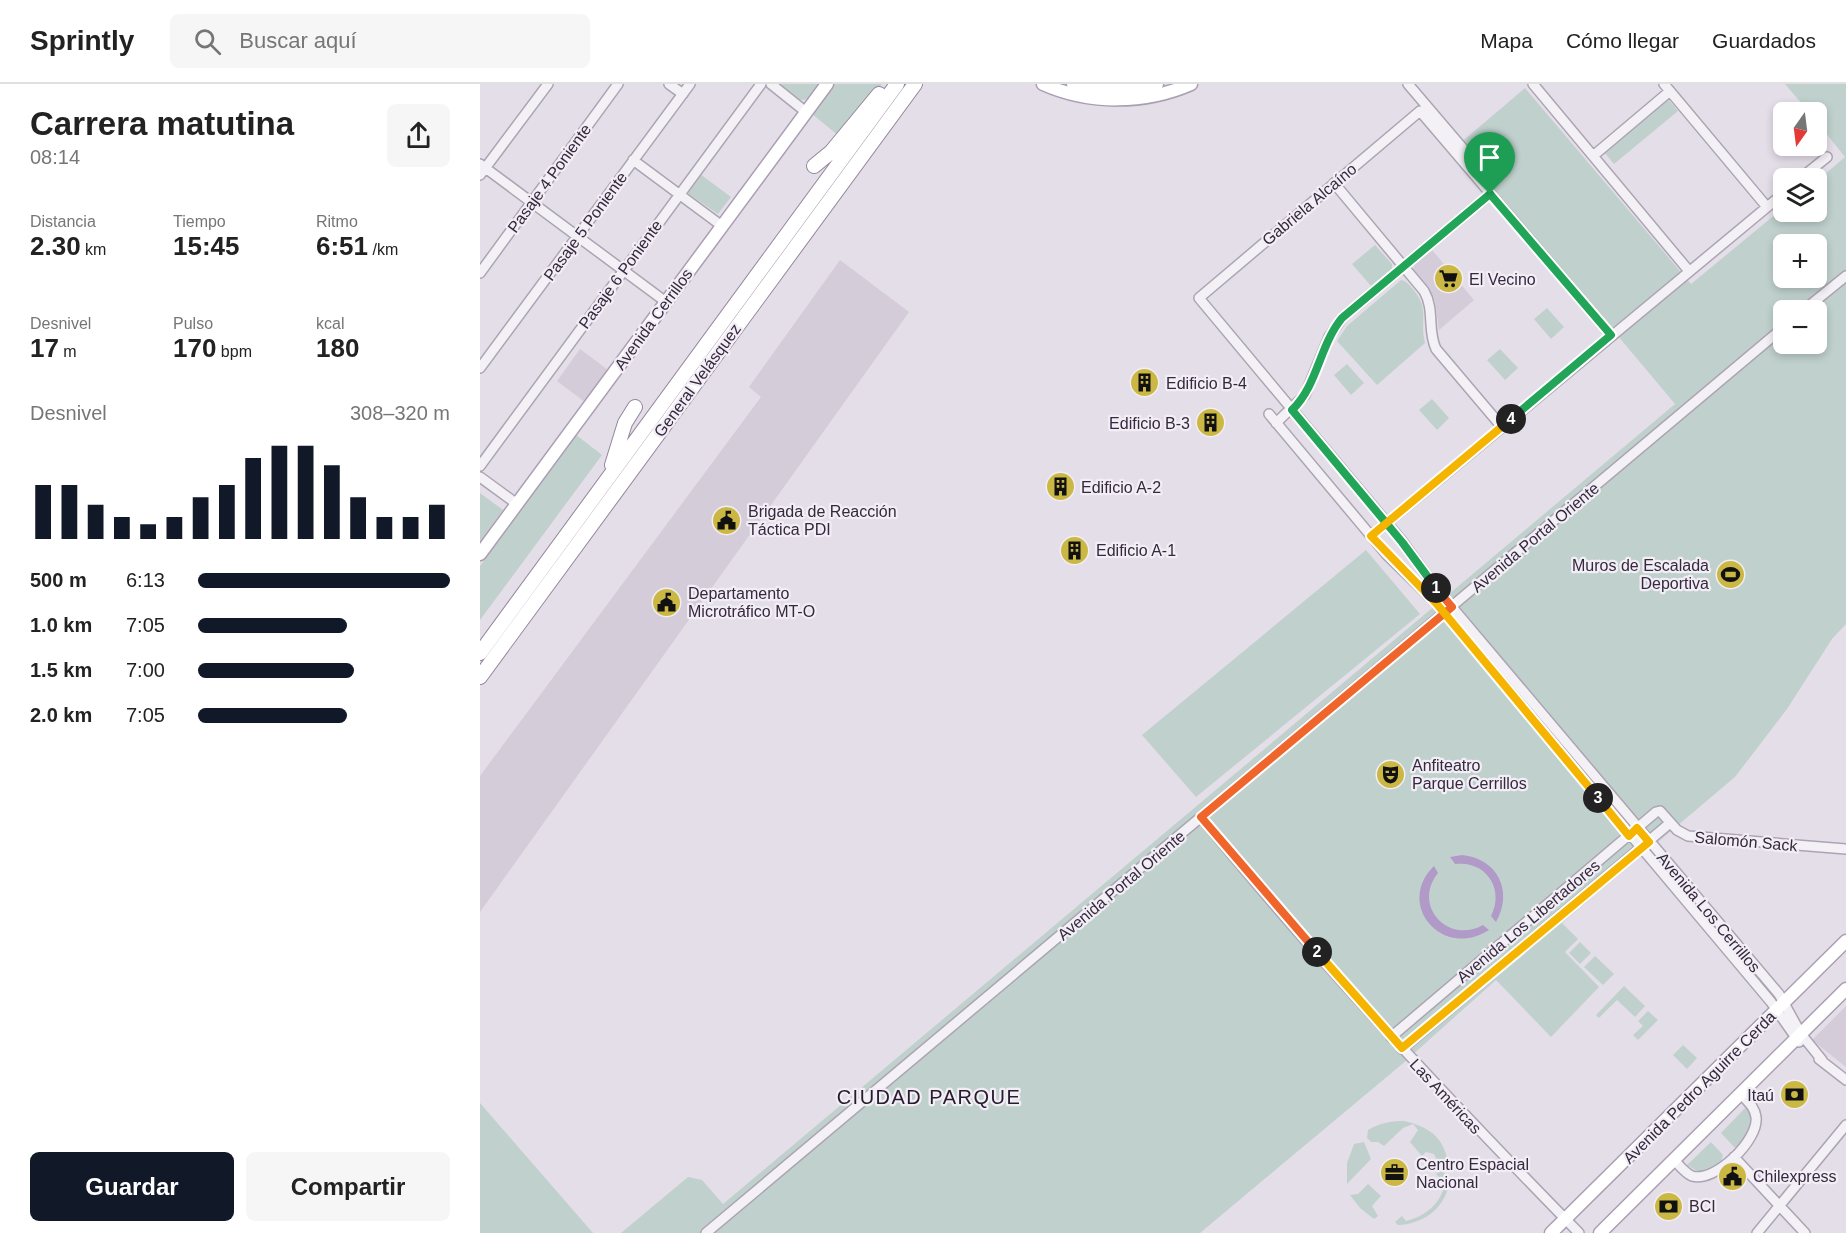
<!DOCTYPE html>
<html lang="es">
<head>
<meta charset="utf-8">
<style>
	body { margin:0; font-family:Arial,sans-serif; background:#f6f6f6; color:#222; height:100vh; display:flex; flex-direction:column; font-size:22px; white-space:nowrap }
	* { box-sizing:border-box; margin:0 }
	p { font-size:20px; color:#767676 }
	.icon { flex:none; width:33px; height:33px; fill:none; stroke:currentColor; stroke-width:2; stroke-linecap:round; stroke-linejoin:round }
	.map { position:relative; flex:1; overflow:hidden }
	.drawer { display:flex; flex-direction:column; background:#fff; width:480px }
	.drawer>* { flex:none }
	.needle { width:39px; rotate:194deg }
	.tools { position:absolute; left:1293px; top:18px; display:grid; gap:12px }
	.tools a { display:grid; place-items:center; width:54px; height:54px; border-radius:9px; background:#fff; box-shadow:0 3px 9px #0003; font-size:30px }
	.pin { position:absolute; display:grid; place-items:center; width:51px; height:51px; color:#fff; margin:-62px -26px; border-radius:50% 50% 50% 0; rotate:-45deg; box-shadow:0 0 6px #0007 }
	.pin .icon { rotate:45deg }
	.km { position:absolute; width:30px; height:30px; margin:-15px; border-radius:50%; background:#222; color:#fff; font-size:16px; line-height:30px; text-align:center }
	.round { display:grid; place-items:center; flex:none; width:63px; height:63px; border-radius:9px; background:#f6f6f6 }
	.summary { display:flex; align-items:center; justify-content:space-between; height:102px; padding:0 30px }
	h1 { font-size:33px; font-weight:800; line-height:45px }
	.figures { display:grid; grid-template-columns:repeat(3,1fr); gap:9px; height:102px; padding:6px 30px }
	.figures div { display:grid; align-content:center }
	.figures b { font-size:26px; font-weight:800 }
	.figures small { font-size:16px; font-weight:400 }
	.figures p { font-size:16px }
	.chart { height:168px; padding:12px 30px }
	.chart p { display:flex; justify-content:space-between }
	.chart svg { width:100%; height:108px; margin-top:6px; stroke:#111827; stroke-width:6 }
	.primary-button { display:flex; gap:12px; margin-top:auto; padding:12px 30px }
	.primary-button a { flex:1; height:69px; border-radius:9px; background:#111827; color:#fff; font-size:24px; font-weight:800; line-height:69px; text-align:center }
	.primary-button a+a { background:#f6f6f6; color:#222 }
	ul { padding:0 30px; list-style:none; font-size:20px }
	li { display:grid; grid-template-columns:96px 72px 1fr; align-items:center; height:45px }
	li i { height:15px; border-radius:8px; background:#111827 }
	header { display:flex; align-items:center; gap:36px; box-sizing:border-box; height:84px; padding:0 30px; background:#fff; border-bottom:2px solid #e0e0e0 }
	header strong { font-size:28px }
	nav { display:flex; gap:33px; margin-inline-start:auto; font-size:21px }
	.search { width:420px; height:54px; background:#f6f6f6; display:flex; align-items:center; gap:15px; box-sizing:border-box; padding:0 21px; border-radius:9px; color:#767676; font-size:22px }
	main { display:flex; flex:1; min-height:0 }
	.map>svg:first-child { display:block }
	.built { fill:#d4ccd9 }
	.green { fill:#c0d1cd; fill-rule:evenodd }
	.water { fill:#b19ac7 }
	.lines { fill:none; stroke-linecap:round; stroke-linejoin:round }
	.minor-casing { stroke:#aca4b2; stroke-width:12 }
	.major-casing { stroke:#ab9eb3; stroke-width:15 }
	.highway-casing { stroke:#95869e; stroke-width:16 }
	.minor { stroke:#f4f1f6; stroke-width:9 }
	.major { stroke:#fff; stroke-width:12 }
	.highway { stroke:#fff; stroke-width:14 }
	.split-1-casing { stroke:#fff; stroke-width:12 }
	.split-2-casing { stroke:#fff; stroke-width:12 }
	.split-3-casing { stroke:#fff; stroke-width:12 }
	.split-4-casing { stroke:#fff; stroke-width:12 }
	.split-5-casing { stroke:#fff; stroke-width:12 }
	.split-1 { stroke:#22a559; stroke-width:8 }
	.split-2 { stroke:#f0652b; stroke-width:8 }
	.split-3 { stroke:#f5b400; stroke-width:8 }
	.split-4 { stroke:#f5b400; stroke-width:8 }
	.split-5 { stroke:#22a559; stroke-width:8 }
	.labels { text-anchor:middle; stroke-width:4.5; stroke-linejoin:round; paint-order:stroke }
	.street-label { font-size:16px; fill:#36283e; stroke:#f2eef5 }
	.poi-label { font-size:16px; fill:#36283e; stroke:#f2eef5; text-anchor:start }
	.quarter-label { font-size:20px; letter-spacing:1.5px; fill:#281a2f; stroke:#f2eef5 }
</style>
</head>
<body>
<header>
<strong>Sprintly</strong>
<div class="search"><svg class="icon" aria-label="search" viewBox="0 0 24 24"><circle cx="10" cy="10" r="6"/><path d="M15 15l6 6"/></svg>Buscar aquí</div>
<nav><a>Mapa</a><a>Cómo llegar</a><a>Guardados</a></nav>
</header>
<main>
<section class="drawer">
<div class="summary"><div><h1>Carrera matutina</h1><p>08:14</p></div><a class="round"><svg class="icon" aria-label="share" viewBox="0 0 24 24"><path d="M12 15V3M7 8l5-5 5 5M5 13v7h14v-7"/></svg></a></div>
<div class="figures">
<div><p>Distancia</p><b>2.30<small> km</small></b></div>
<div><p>Tiempo</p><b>15:45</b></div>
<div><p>Ritmo</p><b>6:51<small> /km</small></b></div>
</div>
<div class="figures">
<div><p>Desnivel</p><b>17<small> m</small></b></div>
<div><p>Pulso</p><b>170<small> bpm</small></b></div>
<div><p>kcal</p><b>180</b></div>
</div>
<div class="chart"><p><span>Desnivel</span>308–320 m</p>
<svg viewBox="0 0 160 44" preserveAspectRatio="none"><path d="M5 44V22M15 44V22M25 44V30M35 44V35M45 44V38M55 44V35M65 44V27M75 44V22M85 44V11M95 44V6M105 44V6M115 44V14M125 44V27M135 44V35M145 44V35M155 44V30"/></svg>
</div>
<ul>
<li><b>500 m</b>6:13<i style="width:100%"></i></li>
<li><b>1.0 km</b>7:05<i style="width:59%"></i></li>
<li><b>1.5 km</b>7:00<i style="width:62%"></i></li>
<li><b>2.0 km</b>7:05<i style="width:59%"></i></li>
</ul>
<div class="primary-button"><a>Guardar</a><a>Compartir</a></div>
</section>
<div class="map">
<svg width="1366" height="1149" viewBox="0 0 1366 1149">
	<rect width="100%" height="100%" fill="#e4dee8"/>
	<!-- built -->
	<path class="built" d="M952 166 994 216 959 246 955 218 933 186 934 181Z
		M360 176 429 228 0 828V692L281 313 269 303Z
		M100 265 128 286 105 318 77 297Z
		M1366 922V983L1332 956Z"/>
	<!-- green -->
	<path class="green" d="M301 0H341L329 15 321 16 299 2Z
		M354 0H402L359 52 332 30Z
		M1305 0H1366V540L1352 555 1307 625 1255 693 1082 839 1098 855 1085 868 1119 903 1071 953 1016 896 921 981 720 1149H141L208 1093 222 1096 243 1120 1195 320 978 61 1045 4 1211 200 1303 124 1304 128H1336L1337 97 1365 73 1337 38 1336 28H1329ZM1304 160H1336V194H1304ZM1304 226H1336V260H1304Z
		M1188 15 1198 27 1134 80 1124 68Z
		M220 90 251 113 238 130 206 108Z
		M895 161 912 180V185L891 202 872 180Z
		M921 196C927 197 928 200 932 204 951 226 939 235 945 259L897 301 857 257 867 242Z
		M1067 224 1084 243 1071 255 1054 235Z
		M1020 265 1038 284 1025 296 1007 276Z
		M867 280 884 299 871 311 854 291Z
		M952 315 969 334 957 346 939 326Z
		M95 350 122 371 0 536V482Z
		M0 409 23 426 0 457Z
		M886 466 940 530 716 713 662 651Z
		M1100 858 1111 869 1100 880 1089 869Z
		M1115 872 1134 890 1123 901 1104 883Z
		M1144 902 1165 922 1155 933 1137 916 1119 934 1116 931Z
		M1168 927 1178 936 1158 956 1153 951 1163 942 1158 937Z
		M1203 961 1217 974 1207 985 1193 971Z
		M0 1019 113 1149H0Z
		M1265 1024C1279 1040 1268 1048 1258 1063H1254L1241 1049Z
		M924 1037C946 1042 962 1051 967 1074L960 1081 954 1070 946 1068 942 1072 930 1058 938 1046 933 1040 923 1044 904 1062 898 1058H891L887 1054 888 1046C900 1039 910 1037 924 1037Z
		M884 1058 891 1075 867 1100V1079L874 1060Z
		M1231 1058 1243 1071 1241 1078 1219 1088 1207 1081Z
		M961 1085 970 1096C966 1123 945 1140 918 1141L915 1138 922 1132 926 1137C946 1132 960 1120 965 1100L956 1090Z
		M888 1100 901 1112 892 1122 898 1132 894 1135 880 1124 870 1111 878 1110Z"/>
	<!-- water -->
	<path class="water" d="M982 771C1017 774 1034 807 1016 838L1011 832C1025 805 1006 776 975 780L970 773Z
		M954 782 958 789C932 821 968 861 1003 841L1009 846C962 876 915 820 954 782Z"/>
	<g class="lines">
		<defs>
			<path id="minor" d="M189 0 203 10
				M291 0 326 28
				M928 0 991 74
				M1053 0 1209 187
				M1184 0 1287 123
				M1113 72 1190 7
				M153 76 242 142
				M0 80 186 218
				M0 91 68 0
				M1321 94 1347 73
				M854 99 944 207C955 226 947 246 956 265L1022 343
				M0 189 138 0
				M1324 226 1366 192
				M1131 251 940 27 719 214 922 457 955 503 1299 910 1321 950 1342 976
				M0 284 210 0
				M789 330 907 471 956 519 1291 918 1319 958
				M796 339 825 311 849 253 862 234 1010 110
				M0 382 281 0
				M0 393 37 420
				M891 452 1304 109
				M721 733C840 879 968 1015 1099 1149
				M911 953 1176 728 1180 727 1197 746 1208 752 1366 765
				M922 965 1190 739
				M1339 975 1366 996
				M1254 1073 1325 1149
				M1194 1076C1199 1081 1205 1089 1212 1092 1235 1099 1279 1056 1276 1033 1275 1023 1267 1017 1261 1010
				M226 1149 1304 243
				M1277 1149 1366 1041"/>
			<path id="major" d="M563 0C610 21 665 20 711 0
				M593 0 631 5 677 0
				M0 470 347 0
				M1071 1149 1366 857
				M1120 1149 1366 905"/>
			<path id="highway" d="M334 82 351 68 399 10
				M132 381 145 339 155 323
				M0 569 417 0
				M0 593 435 0"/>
		</defs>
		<!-- minor casing -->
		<use href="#minor" class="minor-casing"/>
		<!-- major casing -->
		<use href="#major" class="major-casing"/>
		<!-- highway casing -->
		<use href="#highway" class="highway-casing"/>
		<!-- minor -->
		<use href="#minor" class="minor"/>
		<!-- major -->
		<use href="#major" class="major"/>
		<!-- highway -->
		<use href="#highway" class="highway"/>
	</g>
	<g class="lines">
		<defs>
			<path id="split-1" d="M956 504 922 458 812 326C838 301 839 262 862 234L1010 110"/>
			<path id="split-2" d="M837 868 721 733 972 523 956 504"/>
			<path id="split-3" d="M837 868 922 964 1169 758 1157 744 1149 752 1118 714"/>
			<path id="split-4" d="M1031 335 891 452 956 519 1118 714"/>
			<path id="split-5" d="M1010 110 1131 251 1031 335"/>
		</defs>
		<!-- split-1 casing -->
		<use href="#split-1" class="split-1-casing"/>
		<!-- split-2 casing -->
		<use href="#split-2" class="split-2-casing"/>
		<!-- split-3 casing -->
		<use href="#split-3" class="split-3-casing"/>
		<!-- split-4 casing -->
		<use href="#split-4" class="split-4-casing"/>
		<!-- split-5 casing -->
		<use href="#split-5" class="split-5-casing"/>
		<!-- split-1 -->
		<use href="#split-1" class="split-1"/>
		<!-- split-2 -->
		<use href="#split-2" class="split-2"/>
		<!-- split-3 -->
		<use href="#split-3" class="split-3"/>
		<!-- split-4 -->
		<use href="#split-4" class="split-4"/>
		<!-- split-5 -->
		<use href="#split-5" class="split-5"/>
	</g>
	<!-- icons -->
	<defs>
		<symbol id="supermarket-disc" viewBox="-11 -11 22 22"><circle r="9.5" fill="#cbb844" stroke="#f2eef5"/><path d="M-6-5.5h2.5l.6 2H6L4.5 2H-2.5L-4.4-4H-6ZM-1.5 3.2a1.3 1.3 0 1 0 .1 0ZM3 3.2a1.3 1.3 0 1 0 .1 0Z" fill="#111"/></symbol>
		<symbol id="building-disc" viewBox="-11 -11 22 22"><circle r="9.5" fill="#cbb844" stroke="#f2eef5"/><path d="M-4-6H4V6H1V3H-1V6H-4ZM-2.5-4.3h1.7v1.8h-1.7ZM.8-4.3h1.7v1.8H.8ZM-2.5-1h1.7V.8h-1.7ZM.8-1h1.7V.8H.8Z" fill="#111"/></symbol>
		<symbol id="civic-disc" viewBox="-11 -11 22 22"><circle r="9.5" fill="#cbb844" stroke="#f2eef5"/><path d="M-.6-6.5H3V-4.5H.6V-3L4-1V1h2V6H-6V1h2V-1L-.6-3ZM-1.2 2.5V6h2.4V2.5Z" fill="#111"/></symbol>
		<symbol id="stadium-disc" viewBox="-11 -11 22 22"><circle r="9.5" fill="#cbb844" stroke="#f2eef5"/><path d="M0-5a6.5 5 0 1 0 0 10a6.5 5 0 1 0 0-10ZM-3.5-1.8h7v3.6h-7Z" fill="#111"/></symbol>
		<symbol id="theatre-disc" viewBox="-11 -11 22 22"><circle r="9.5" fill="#cbb844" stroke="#f2eef5"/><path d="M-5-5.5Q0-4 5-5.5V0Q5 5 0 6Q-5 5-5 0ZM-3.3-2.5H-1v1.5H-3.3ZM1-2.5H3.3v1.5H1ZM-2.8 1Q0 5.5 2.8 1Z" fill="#111"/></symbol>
		<symbol id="bank-disc" viewBox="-11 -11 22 22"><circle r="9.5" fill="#cbb844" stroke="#f2eef5"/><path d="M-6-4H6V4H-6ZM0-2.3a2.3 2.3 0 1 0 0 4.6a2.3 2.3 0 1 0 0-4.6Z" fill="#111"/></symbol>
		<symbol id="office-disc" viewBox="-11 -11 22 22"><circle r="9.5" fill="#cbb844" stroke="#f2eef5"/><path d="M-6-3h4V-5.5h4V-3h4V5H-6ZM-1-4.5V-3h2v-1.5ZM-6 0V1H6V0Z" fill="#111"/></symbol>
	</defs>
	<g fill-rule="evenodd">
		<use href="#supermarket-disc" x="952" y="178" width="33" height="33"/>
		<use href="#building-disc" x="648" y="282" width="33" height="33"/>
		<use href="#building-disc" x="714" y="322" width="33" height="33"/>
		<use href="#building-disc" x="564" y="386" width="33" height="33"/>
		<use href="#civic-disc" x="230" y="420" width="33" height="33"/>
		<use href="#building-disc" x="578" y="450" width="33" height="33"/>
		<use href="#stadium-disc" x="1234" y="474" width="33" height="33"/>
		<use href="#civic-disc" x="170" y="502" width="33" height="33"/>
		<use href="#theatre-disc" x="894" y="674" width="33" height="33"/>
		<use href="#bank-disc" x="1298" y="994" width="33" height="33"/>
		<use href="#office-disc" x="898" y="1072" width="33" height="33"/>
		<use href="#civic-disc" x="1236" y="1076" width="33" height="33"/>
		<use href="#bank-disc" x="1172" y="1106" width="33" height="33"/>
	</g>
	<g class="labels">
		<!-- street labels -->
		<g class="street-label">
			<text transform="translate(69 94) rotate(-54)" y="6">Pasaje 4 Poniente</text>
			<text transform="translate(829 120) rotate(-40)" y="6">Gabriela Alcaíno</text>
			<text transform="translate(105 142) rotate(-54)" y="6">Pasaje 5 Poniente</text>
			<text transform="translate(140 190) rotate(-54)" y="6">Pasaje 6 Poniente</text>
			<text transform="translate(173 235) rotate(-54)" y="6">Avenida Cerrillos</text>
			<text transform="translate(217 296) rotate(-54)" y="6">General Velásquez</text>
			<text transform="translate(1055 453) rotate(-40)" y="6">Avenida Portal Oriente</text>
			<text transform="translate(1266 757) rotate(5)" y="6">Salomón Sack</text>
			<text transform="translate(641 801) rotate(-40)" y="6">Avenida Portal Oriente</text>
			<text transform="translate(1229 828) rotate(50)" y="6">Avenida Los Cerrillos</text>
			<text transform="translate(1048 837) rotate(-40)" y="6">Avenida Los Libertadores</text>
			<text transform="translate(1219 1003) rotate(-45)" y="6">Avenida Pedro Aguirre Cerda</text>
			<text transform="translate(966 1012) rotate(47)" y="6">Las Américas</text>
		</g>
		<!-- poi labels -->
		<g class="poi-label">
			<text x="989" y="201">El Vecino</text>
			<text x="686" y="305">Edificio B-4</text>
			<text x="710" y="345" text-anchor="end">Edificio B-3</text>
			<text x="601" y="409">Edificio A-2</text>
			<text x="268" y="433">Brigada de Reacción<tspan x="268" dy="18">Táctica PDI</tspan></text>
			<text x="616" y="472">Edificio A-1</text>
			<text x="1229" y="487" text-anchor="end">Muros de Escalada<tspan x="1229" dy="18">Deportiva</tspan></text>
			<text x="208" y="515">Departamento<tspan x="208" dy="18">Microtráfico MT-O</tspan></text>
			<text x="932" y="687">Anfiteatro<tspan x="932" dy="18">Parque Cerrillos</tspan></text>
			<text x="1294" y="1017" text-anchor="end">Itaú</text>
			<text x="936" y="1086">Centro Espacial<tspan x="936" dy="18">Nacional</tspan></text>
			<text x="1273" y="1098">Chilexpress</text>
			<text x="1209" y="1128">BCI</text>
		</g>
		<!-- quarter labels -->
		<g class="quarter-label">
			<text x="449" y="1020">CIUDAD PARQUE</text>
		</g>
	</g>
</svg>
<div class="tools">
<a><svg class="needle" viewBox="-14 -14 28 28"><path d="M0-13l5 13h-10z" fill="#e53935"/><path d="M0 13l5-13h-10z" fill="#767676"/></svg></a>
<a><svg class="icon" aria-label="layers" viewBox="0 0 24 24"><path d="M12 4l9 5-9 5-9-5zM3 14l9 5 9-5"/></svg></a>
<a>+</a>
<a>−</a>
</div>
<div class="pin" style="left:1010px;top:110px;background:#1e9e55"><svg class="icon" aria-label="arrive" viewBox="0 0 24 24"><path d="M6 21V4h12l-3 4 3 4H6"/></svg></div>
<b class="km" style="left:956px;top:504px">1</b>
<b class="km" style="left:837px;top:868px">2</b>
<b class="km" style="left:1118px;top:714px">3</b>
<b class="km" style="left:1031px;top:335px">4</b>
</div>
</main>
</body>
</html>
